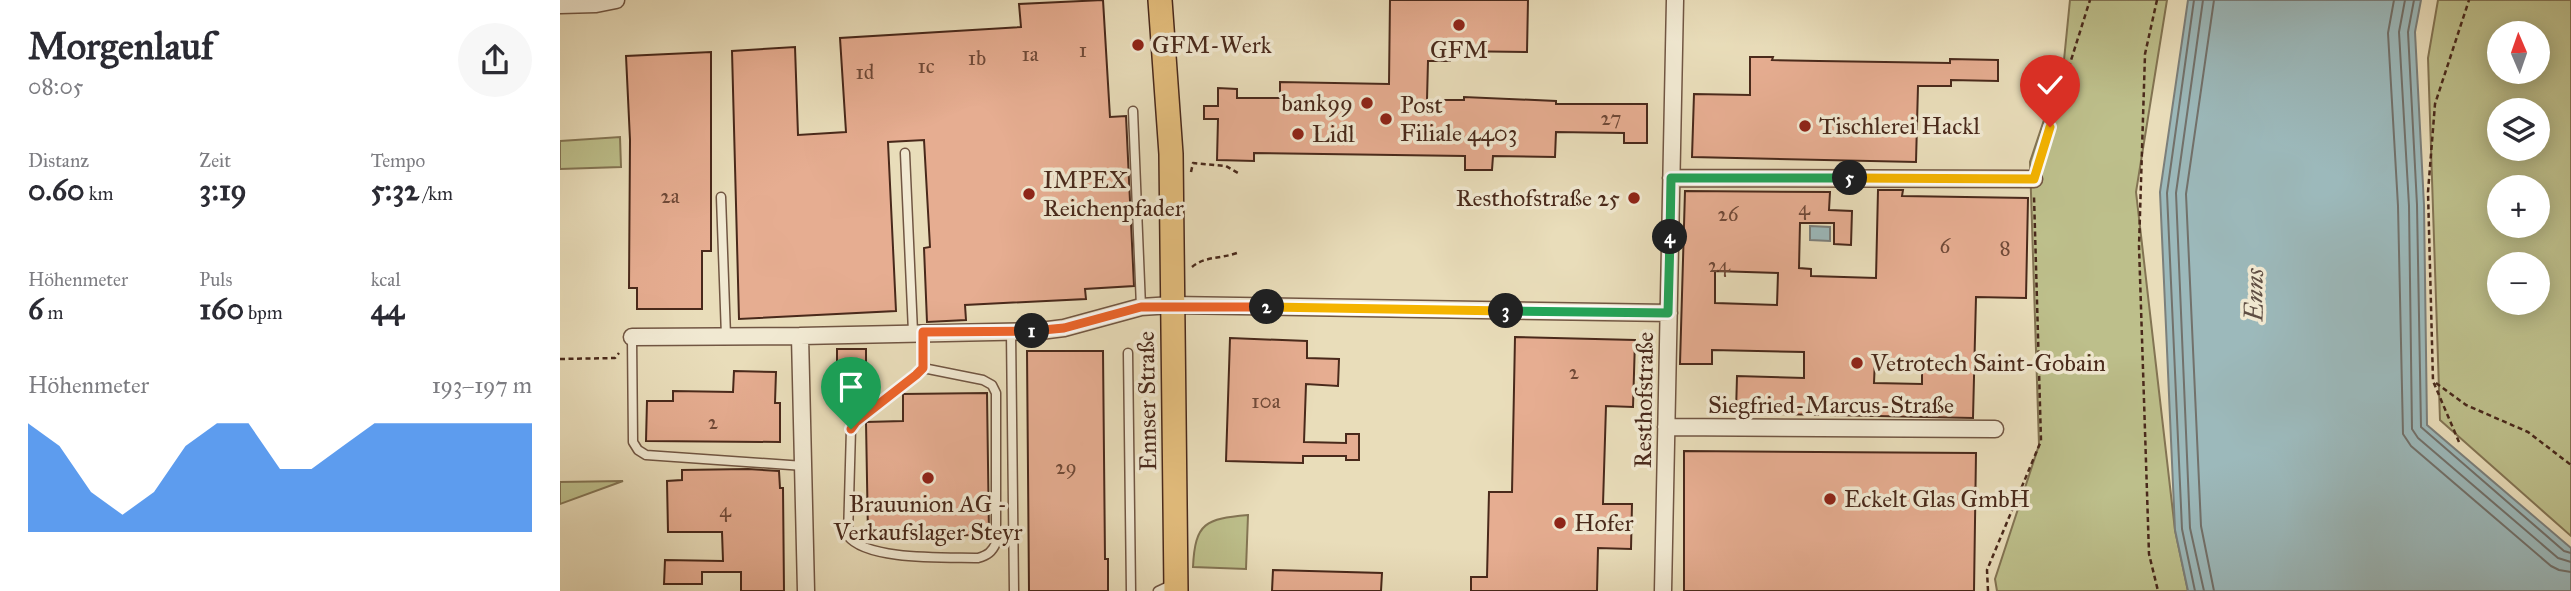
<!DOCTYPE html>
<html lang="de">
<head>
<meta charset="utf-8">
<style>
	body { margin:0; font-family:"IM FELL Great Primer",serif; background:#f7f7f7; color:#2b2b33; height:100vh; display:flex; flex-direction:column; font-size:26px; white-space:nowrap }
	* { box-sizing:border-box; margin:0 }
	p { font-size:23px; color:#7c7c81 }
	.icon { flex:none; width:38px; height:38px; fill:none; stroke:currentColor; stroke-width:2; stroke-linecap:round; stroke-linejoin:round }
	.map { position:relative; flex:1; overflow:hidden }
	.panel { display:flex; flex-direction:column; background:#fff; width:560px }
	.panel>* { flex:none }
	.needle { width:46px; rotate:358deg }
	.buttons { position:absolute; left:1927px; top:21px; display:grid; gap:14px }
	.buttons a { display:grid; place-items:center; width:63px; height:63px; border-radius:50%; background:#fff; box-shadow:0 4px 18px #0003; font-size:35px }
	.pin { position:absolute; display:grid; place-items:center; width:60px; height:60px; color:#fff; margin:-72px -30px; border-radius:50% 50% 50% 0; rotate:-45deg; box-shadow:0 0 7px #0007 }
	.pin .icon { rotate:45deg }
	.km { position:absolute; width:35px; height:35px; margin:-18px; border-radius:50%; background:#222; color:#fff; font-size:19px; line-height:35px; text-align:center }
	.round { display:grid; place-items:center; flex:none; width:74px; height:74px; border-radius:37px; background:#f7f7f7 }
	.head { display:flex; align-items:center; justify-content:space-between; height:119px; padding:0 28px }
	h1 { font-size:38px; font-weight:700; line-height:52px }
	.figures { display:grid; grid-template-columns:repeat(3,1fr); gap:10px; height:119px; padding:7px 28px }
	.figures div { display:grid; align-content:center }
	.figures b { font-size:30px; font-weight:700 }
	.figures small { font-size:19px; font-weight:400 }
	.figures p { font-size:19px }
	.chart { height:196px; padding:14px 28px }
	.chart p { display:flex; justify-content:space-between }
	.chart svg { width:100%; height:126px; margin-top:7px; fill:#1a73e8; opacity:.7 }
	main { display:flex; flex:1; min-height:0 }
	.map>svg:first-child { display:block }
	.green { fill:#bdbf8b; stroke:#837453; stroke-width:2; fill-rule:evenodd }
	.water { fill:#9cb9bb; stroke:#7b7f7b; stroke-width:2 }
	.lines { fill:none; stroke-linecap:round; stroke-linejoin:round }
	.shore { stroke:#72716b; stroke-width:2 }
	.building { fill:#e6ad91; stroke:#49291b; stroke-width:2; fill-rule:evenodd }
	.lane-casing { stroke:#715643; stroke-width:11 }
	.street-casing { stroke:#715643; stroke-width:19 }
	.primary-casing { stroke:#49291b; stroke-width:26 }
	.path { stroke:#49291b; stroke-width:2.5; stroke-dasharray:5 3.5; stroke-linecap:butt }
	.lane { stroke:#f1e9d2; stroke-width:8 }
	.street { stroke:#f1e9d2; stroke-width:16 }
	.primary { stroke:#e4be7d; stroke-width:23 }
	.split-1-casing { stroke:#fff; stroke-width:14 }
	.split-2-casing { stroke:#fff; stroke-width:14 }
	.split-3-casing { stroke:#fff; stroke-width:14 }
	.split-4-casing { stroke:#fff; stroke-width:14 }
	.split-5-casing { stroke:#fff; stroke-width:14 }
	.split-6-casing { stroke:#fff; stroke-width:14 }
	.split-1 { stroke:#f0652b; stroke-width:9 }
	.split-2 { stroke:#f0652b; stroke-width:9 }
	.split-3 { stroke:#f5b400; stroke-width:9 }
	.split-4 { stroke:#22a559; stroke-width:9 }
	.split-5 { stroke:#22a559; stroke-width:9 }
	.split-6 { stroke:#f5b400; stroke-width:9 }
	.poi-dot { fill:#8f2418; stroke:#f1e9d2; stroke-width:2.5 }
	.labels { text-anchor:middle; stroke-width:7; stroke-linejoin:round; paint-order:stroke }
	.number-label { font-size:21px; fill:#704a38 }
	.poi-label { font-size:24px; fill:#49291b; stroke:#f1e9d2; text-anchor:start }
	.street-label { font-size:24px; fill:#49291b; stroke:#f1e9d2 }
	.water-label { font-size:26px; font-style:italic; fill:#5e4d43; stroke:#f1e9d2 }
</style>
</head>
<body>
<main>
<section class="panel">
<div class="head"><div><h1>Morgenlauf</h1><p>08:05</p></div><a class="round"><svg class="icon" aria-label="share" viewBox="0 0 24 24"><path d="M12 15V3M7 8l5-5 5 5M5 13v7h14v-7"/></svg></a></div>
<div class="figures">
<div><p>Distanz</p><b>0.60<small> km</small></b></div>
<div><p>Zeit</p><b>3:19</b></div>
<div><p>Tempo</p><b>5:32<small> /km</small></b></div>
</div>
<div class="figures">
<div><p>Höhenmeter</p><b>6<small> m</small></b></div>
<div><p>Puls</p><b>160<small> bpm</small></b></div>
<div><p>kcal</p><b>44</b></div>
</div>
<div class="chart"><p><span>Höhenmeter</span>193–197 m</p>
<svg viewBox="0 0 160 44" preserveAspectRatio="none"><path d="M0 44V6L10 14L20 30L30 38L40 30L50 14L60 6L70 6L80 22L90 22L100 14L110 6L120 6L130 6L140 6L150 6L160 6V44z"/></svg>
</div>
</section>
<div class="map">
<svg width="2011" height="591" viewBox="0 0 2011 591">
	<rect width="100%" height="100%" fill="#e9ddba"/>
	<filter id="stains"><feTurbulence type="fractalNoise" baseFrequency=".00286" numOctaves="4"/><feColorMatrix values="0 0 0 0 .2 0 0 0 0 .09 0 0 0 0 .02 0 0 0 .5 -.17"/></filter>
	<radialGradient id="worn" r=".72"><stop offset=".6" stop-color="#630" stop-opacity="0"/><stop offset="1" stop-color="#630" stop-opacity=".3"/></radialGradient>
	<!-- green -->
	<path class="green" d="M1510 0H1607L1576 192 1615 530 1628 591H1437L1435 579 1479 445 1470 162 1504 60Z
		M1878 0H2011V536L1880 420 1868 58ZM1939 33H1978V72H1939ZM1939 110H1978V149H1939ZM1978 187V226H1939V187ZM1978 264V303H1939V264Z
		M60 137 61 167 0 169V141Z
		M63 481 0 504V482Z
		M688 515 686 569 633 567C635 522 646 519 688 515Z"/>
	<!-- water -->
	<path class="water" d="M1628 0H1861L1855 32 1864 205 1867 425 2011 548V591H1628L1615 530 1600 192Z
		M1250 226 1270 227V241L1250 240Z"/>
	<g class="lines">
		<!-- shore -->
		<path class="shore" d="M1634 0 1607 193 1622 529 1635 591
			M1643 0 1616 193 1630 528 1644 591
			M1654 0 1626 194 1641 526 1654 591
			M1834 0 1828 33 1838 206 1843 434 1851 446 1991 566 1999 570 2011 572
			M1845 0 1839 32 1849 206 1852 429 1858 438 1998 558 2011 562
			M1854 0 1848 32 1857 205 1861 427 2004 551 2011 553"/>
	</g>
	<!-- building -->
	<path class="building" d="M543 0 550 117 566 116 574 286 525 289 526 299 405 305 406 320 367 322 364 248 370 247 364 140 328 142 336 311 179 319 172 51 235 47 238 135 286 132 280 38 461 27 459 4Z
		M830 0H968L967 52 891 51 890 61H868L867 100H904V97L996 101V104H1087V143H1064V133L996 132 995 157 933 156 932 170H905V156L694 153V161L657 160 658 119H644V106H658V88L677 89V98H720V82L829 84Z
		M151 52V251H142V309H77V288H69L70 140 66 56Z
		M1190 57H1213L1212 60 1259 61 1390 63V59L1438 60V81L1391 80V86H1358L1356 162 1132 157 1134 94 1190 95Z
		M1318 190H1343L1342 196 1468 198 1466 298 1416 297 1413 418 1176 413 1177 376 1244 378V352L1152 350V364H1120L1125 191 1270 192 1269 210 1292 211 1291 245 1274 244V223H1240L1239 268 1251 269V276L1316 278ZM1155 271 1218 273 1217 305 1155 303ZM1315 359 1362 360V384L1314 383Z
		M955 337 1075 340 1073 407 1046 406 1043 504H1072L1071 549 1038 548 1037 591H911V577H927L929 492H952Z
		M670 338 747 341V358L779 359 778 386 746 384 744 442 786 443V434H799V460H786V456H743V463L666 461Z
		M277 349H306V406H277Z
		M467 351H543L545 559H548V591H469Z
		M174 371 216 372 215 403H220V442L86 441 87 401H113V391L173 392Z
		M427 393 429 535 308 536 306 422 343 421V394Z
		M1124 451 1416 453 1414 591H1124Z
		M188 469 219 471 220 488H223L224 591H181V572H142V584H104L105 560 163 561 162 532H108L107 481 122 480V470Z
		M713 570 822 573 821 591H712Z"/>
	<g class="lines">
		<defs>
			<path id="lane" d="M573 111 581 307
				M345 153 353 332
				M161 197 166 336
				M451 332 454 591
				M72 337 73 442 78 450 86 455 244 466
				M568 353 571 591
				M363 368 423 380 432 385 436 393V543C432 552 428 555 418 558 388 557 307 561 288 536L291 429 296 422 363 368 364 332
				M598 591 613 584"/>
			<path id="street" d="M0 5 36 4 56 0
				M1111 178 1474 179
				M72 337 240 336
				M1106 427 1435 429
				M246 591 240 336 480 331 504 328 581 307 612 305 1109 313
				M1103 591 1115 0"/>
			<path id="primary" d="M600 0 611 154 616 591"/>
		</defs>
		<!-- lane casing -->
		<use href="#lane" class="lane-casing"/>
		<!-- street casing -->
		<use href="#street" class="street-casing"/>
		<!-- primary casing -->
		<use href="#primary" class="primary-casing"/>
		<!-- path -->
		<path class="path" d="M1597 0 1585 54 1579 246 1589 554 1598 591
			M1478 165 1530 0
			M631 172 633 163 666 166 678 173
			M632 267C645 256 660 259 677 253
			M0 359 55 358 59 353
			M1876 383 1906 405 1968 432 2011 465
			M1899 442 1873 381 1868 192 1875 104 1909 0
			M1428 591 1427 570 1481 441 1474 196"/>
		<!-- lane -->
		<use href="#lane" class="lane"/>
		<!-- street -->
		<use href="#street" class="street"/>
		<!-- primary -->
		<use href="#primary" class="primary"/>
	</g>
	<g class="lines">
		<defs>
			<path id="split-1" d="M291 429 296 422 356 375 363 368V332L472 331"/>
			<path id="split-2" d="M472 331 504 328 581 307H707"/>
			<path id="split-3" d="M707 307 946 311"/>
			<path id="split-4" d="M946 311 1108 313 1110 237"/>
			<path id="split-5" d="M1110 237 1111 178H1290"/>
			<path id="split-6" d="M1290 178 1474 179 1490 127"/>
		</defs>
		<!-- split-1 casing -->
		<use href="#split-1" class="split-1-casing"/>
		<!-- split-2 casing -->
		<use href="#split-2" class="split-2-casing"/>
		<!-- split-3 casing -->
		<use href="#split-3" class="split-3-casing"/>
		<!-- split-4 casing -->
		<use href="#split-4" class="split-4-casing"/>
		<!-- split-5 casing -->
		<use href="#split-5" class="split-5-casing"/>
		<!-- split-6 casing -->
		<use href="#split-6" class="split-6-casing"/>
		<!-- split-1 -->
		<use href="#split-1" class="split-1"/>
		<!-- split-2 -->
		<use href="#split-2" class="split-2"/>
		<!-- split-3 -->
		<use href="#split-3" class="split-3"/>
		<!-- split-4 -->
		<use href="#split-4" class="split-4"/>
		<!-- split-5 -->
		<use href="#split-5" class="split-5"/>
		<!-- split-6 -->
		<use href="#split-6" class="split-6"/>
	</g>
	<!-- markers -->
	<g class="poi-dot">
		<circle cx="899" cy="25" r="7"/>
		<circle cx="578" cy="45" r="7"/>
		<circle cx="807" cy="103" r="7"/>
		<circle cx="826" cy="119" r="7"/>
		<circle cx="1245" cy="126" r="7"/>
		<circle cx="738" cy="134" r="7"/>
		<circle cx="469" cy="194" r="7"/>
		<circle cx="1074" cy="198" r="7"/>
		<circle cx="1297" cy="363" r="7"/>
		<circle cx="368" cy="478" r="7"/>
		<circle cx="1270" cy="499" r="7"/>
		<circle cx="1000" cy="523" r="7"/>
	</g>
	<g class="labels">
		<!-- number labels -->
		<g class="number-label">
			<text x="523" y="57">1</text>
			<text x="470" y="61">1a</text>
			<text x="417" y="65">1b</text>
			<text x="366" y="73">1c</text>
			<text x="305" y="79">1d</text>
			<text x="1051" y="125">27</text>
			<text x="110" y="203">2a</text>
			<text x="1244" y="215">4</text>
			<text x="1168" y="221">26</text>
			<text x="1385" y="253">6</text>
			<text x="1445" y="255">8</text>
			<text x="1159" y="272">24</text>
			<text x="1014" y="379">2</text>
			<text x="706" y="408">10a</text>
			<text x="153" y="429">2</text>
			<text x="506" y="474">29</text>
			<text x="165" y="517">4</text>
		</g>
		<!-- poi labels -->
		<g class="poi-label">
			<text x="592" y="53">GFM-Werk</text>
			<text x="899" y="58" text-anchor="middle">GFM</text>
			<text x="793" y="111" text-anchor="end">bank99</text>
			<text x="840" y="113">Post<tspan x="840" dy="28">Filiale 4403</tspan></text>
			<text x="1259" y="134">Tischlerei Hackl</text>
			<text x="752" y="142">Lidl</text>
			<text x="483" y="188">IMPEX<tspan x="483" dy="28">Reichenpfader</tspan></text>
			<text x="1060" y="206" text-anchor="end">Resthofstraße 25</text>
			<text x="1311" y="371">Vetrotech Saint-Gobain</text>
			<text x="1284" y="507">Eckelt Glas GmbH</text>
			<text x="368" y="512" text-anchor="middle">Brauunion AG -<tspan x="368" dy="28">Verkaufslager Steyr</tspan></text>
			<text x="1014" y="531">Hofer</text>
		</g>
		<!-- street labels -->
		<g class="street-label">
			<text transform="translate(1084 400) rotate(-89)" y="8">Resthofstraße</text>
			<text transform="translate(587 401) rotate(-91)" y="8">Ennser Straße</text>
			<text x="1271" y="413">Siegfried-Marcus-Straße</text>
		</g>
		<!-- water labels -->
		<g class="water-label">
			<text transform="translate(1694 295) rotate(-89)" y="9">Enns</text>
		</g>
	</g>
	<rect width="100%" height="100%" filter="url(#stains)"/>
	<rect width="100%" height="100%" fill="url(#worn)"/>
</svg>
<div class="buttons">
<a><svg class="needle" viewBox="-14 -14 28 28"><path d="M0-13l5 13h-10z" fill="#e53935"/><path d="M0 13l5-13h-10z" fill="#7c7c81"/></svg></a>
<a><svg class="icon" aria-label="layers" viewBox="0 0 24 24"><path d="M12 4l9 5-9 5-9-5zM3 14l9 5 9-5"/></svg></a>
<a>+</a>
<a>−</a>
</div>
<div class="pin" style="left:291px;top:429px;background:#1e9e55"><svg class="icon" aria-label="arrive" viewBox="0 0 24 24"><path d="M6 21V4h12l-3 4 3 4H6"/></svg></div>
<div class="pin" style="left:1490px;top:127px;background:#d93025"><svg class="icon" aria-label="check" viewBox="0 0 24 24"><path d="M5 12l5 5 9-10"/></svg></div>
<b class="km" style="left:472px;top:331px">1</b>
<b class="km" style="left:707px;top:307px">2</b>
<b class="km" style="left:946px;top:311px">3</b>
<b class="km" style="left:1110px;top:237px">4</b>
<b class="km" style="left:1290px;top:178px">5</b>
</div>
</main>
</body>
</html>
